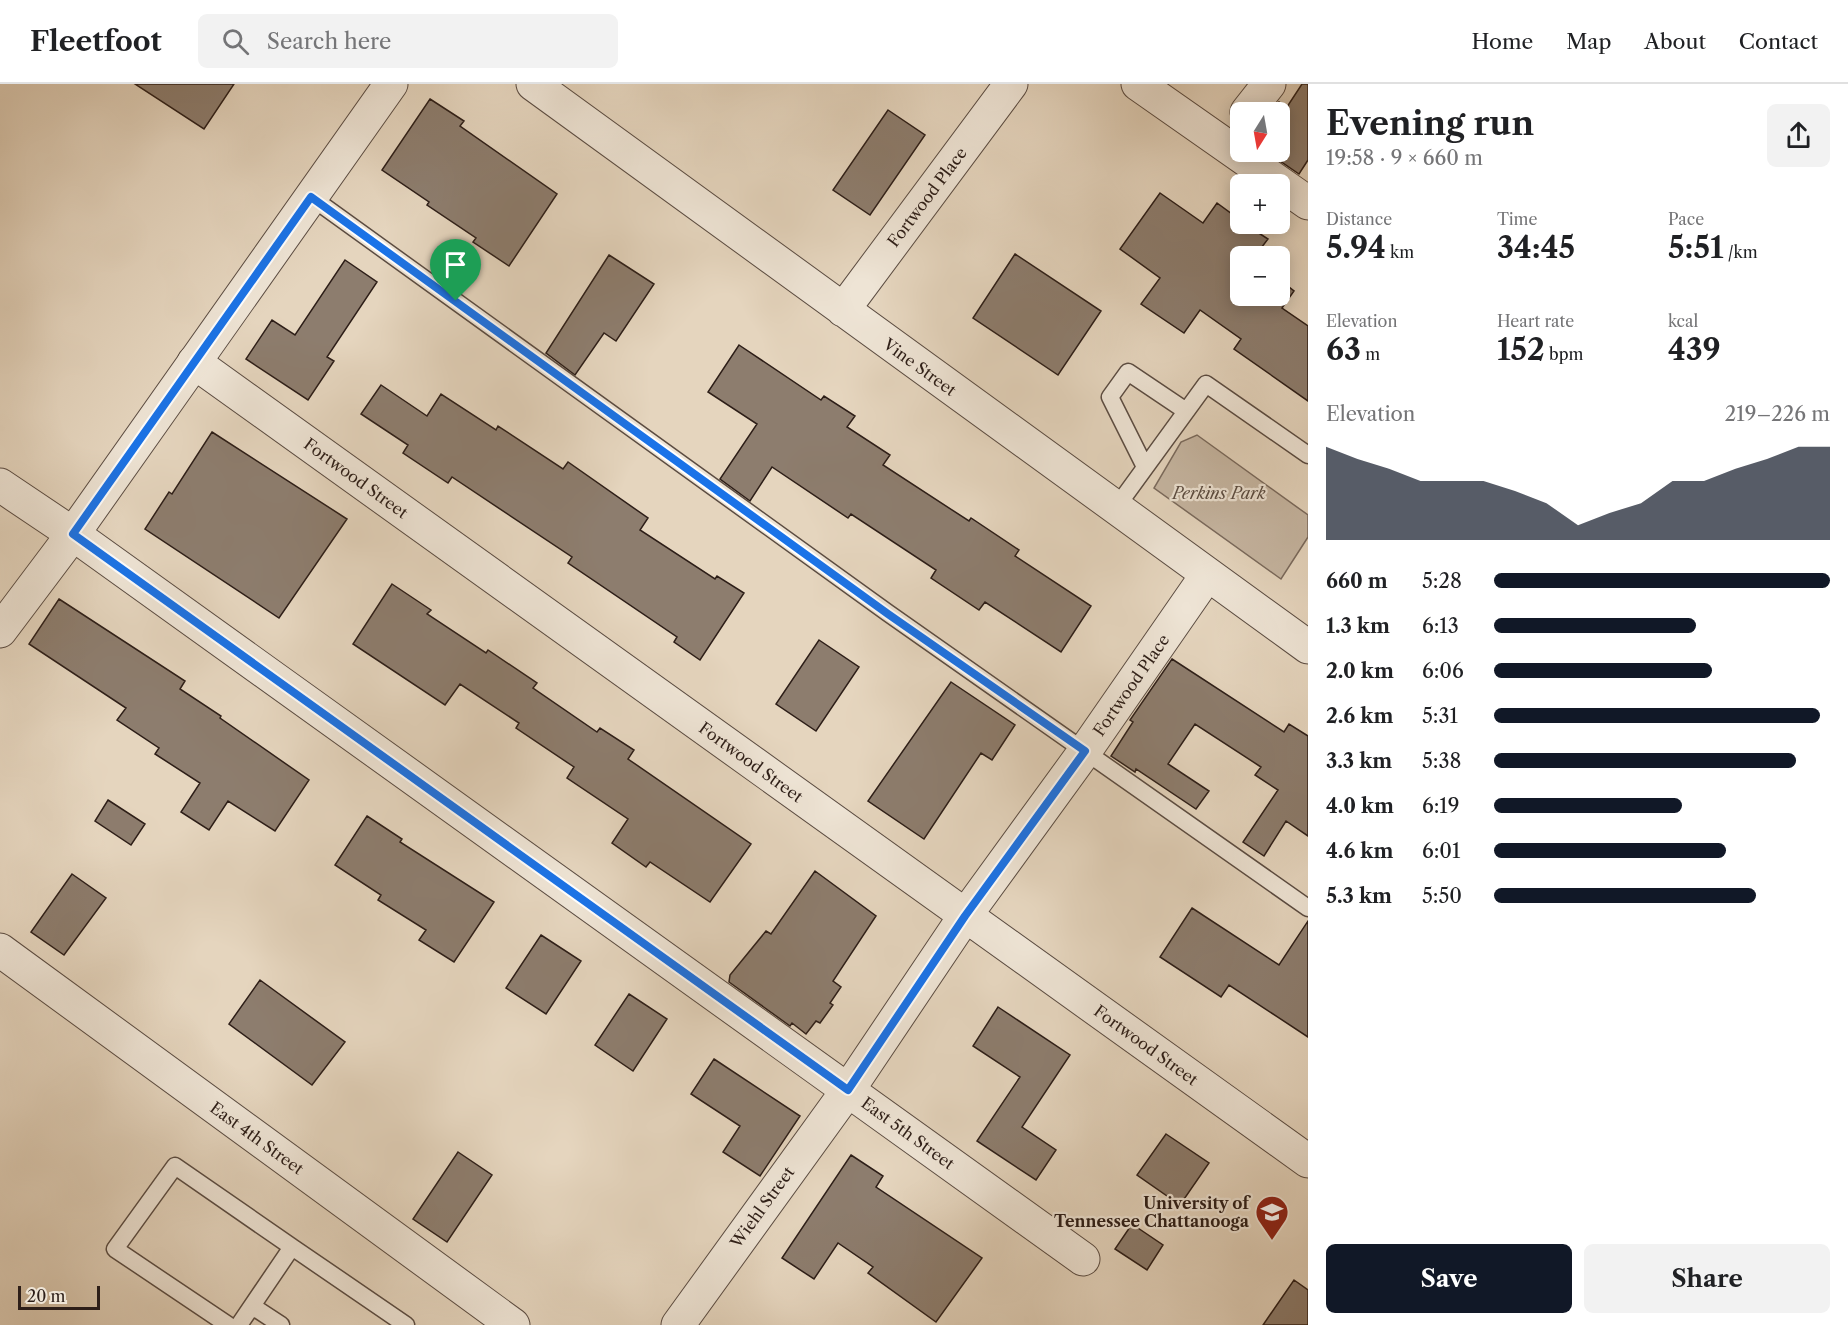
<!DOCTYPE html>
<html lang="en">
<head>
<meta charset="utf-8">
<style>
	body { margin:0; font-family:"Libre Caslon Text",serif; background:#f2f2f2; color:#202124; height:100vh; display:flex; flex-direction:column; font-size:22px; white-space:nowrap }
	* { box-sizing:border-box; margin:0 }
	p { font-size:20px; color:#757577 }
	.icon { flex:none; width:33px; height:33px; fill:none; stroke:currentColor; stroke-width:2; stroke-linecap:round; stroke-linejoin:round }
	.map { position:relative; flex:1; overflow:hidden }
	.side { display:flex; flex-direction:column; background:#fff; width:540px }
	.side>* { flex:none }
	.needle { width:39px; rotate:191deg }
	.tools { position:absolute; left:1230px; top:18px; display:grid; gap:12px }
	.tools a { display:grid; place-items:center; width:60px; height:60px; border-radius:9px; background:#fff; box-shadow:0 3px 15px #0003; font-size:30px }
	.scale { position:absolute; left:18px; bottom:15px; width:82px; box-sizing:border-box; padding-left:6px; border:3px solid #2d1e18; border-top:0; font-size:16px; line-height:21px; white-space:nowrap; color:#2d1e18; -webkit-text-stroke:4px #eee4d5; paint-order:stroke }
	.pin { position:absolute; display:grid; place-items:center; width:51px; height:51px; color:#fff; margin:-62px -26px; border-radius:50% 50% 50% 0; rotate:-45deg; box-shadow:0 0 6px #0007 }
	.pin .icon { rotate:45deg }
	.round { display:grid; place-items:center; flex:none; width:63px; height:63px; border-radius:9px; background:#f2f2f2 }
	.summary { display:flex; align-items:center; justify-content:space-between; height:102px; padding:0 18px }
	h1 { font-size:33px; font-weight:800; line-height:45px }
	.figures { display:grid; grid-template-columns:repeat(3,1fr); gap:9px; height:102px; padding:6px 18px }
	.figures div { display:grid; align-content:center }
	.figures b { font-size:30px; font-weight:800 }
	.figures small { font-size:16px; font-weight:400 }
	.figures p { font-size:16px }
	.chart { height:168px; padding:12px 18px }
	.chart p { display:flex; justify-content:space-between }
	.chart svg { width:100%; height:108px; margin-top:6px; fill:#111827; opacity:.7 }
	.action { display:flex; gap:12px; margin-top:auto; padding:12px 18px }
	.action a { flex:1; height:69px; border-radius:9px; background:#111827; color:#fff; font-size:24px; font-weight:800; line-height:69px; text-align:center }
	.action a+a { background:#f2f2f2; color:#202124 }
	ul { padding:0 18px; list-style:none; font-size:20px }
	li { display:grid; grid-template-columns:96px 72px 1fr; align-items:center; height:45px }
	li i { height:15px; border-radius:8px; background:#111827 }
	header { display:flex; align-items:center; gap:36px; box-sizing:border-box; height:84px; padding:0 30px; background:#fff; border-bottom:2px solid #e0e0e0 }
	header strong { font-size:28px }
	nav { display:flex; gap:33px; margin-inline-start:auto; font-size:21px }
	.search { width:420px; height:54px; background:#f2f2f2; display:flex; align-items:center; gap:15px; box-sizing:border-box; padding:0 21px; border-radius:9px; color:#757577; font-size:22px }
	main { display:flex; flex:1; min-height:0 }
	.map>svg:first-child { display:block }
	.green { fill:#c6b6a2; stroke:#7a6a5d; stroke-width:1.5 }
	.building { fill:#8d7d6e; stroke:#2d1e18; stroke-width:1.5 }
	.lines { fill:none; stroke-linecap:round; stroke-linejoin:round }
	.service-casing { stroke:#5b4c42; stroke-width:19 }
	.minor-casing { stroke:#5b4c42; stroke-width:35 }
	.tertiary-casing { stroke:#5b4c42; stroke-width:35 }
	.service { stroke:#eee4d5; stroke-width:16 }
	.minor { stroke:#eee4d5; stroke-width:33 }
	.tertiary { stroke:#eee4d5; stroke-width:33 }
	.route-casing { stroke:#fff; stroke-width:12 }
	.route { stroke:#1a73e8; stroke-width:8 }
	.labels { text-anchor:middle; stroke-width:4.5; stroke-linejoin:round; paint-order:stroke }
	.street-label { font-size:16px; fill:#2d1e18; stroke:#eee4d5 }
	.park-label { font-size:16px; font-style:italic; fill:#5b4c41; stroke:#eee4d5 }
	.poi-label { font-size:16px; font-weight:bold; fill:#2d1e18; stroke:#eee4d5; text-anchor:end }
</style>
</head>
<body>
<header>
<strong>Fleetfoot</strong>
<div class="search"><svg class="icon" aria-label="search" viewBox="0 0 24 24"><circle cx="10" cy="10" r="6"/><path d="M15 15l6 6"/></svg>Search here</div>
<nav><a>Home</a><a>Map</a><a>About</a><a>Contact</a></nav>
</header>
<main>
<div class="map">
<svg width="1308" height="1241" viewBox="0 0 1308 1241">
	<rect width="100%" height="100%" fill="#e5d5be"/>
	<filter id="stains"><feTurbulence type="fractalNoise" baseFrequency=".00333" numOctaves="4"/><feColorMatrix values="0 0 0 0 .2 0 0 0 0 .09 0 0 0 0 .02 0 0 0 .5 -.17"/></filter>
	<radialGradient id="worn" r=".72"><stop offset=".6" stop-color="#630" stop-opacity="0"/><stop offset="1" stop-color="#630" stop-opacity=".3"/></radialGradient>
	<!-- green -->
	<path class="green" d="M1197 351 1308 431V453L1281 495 1154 404 1181 358Z"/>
	<!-- building -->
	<path class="building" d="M135 0H234L204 45Z
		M1302 0H1308V76L1299 90 1267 68H1280V28H1270L1279 18 1287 23Z
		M430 15 464 37 460 42 557 110 509 182 473 158 476 154 427 121 429 118 382 86Z
		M888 26 925 51 870 131 833 106Z
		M1160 109 1203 139 1217 119 1240 136V140H1245L1268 155 1255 172H1240V212H1280V196L1294 207 1282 224 1308 242V317L1234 265 1241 255 1200 226 1184 249 1141 220 1160 194 1120 165Z
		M1015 170 1101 227 1058 291 973 234Z
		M609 171 654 200 616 257 604 249 575 291 546 269Z
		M345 176 377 198 327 273 334 277 308 316 246 275 272 236 295 251Z
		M739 261 821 316 824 312 855 332 847 343 890 371 883 381 969 437 971 434 1019 466 1015 472 1091 522 1061 568 985 518 979 526 931 494 936 486 851 430 848 434 772 383 750 417 720 395 757 340 708 308Z
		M381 301 427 332 441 310 496 346 498 342 563 385 568 378 648 434 640 446 715 495 717 492 744 509 700 576 674 558 677 553 568 479 572 473 452 393 448 399 403 369 408 361 361 330Z
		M212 348 347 435 279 534 145 445 169 408 172 410Z
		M392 500 431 526 427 530 486 569 488 566 537 599 533 604 597 648 600 644 634 666 628 675 751 760 710 818 650 778 646 783 612 759 628 735 567 694 574 683 516 644 519 639 460 600 445 621 353 560Z
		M59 515 185 597 180 605 221 632 220 634 309 696 275 747 228 717 209 746 181 728 200 699 155 670 159 664 117 636 126 624 29 560Z
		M819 556 859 583 816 647 776 620Z
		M1172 575 1284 648 1289 640 1308 652V752L1286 737 1264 772 1243 758 1278 706 1255 691 1261 683 1195 640 1168 680 1209 707 1196 725 1136 685 1135 688 1111 672 1133 638 1130 636Z
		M951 598 1015 641 992 676 981 669 924 755 868 717Z
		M108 716 145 740 131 761 95 737Z
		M367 732 402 755 400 758 494 818 454 878 419 856 426 846 378 816 381 811 335 781Z
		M815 787 876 832 833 897 841 903 830 919 833 921 820 939 816 937 806 950 792 939 790 942 729 898 730 891 766 847 771 850Z
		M72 790 106 814 64 871 31 848Z
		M1192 824 1279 881 1308 837V953L1229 901 1221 913 1160 873Z
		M541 851 581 877 546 930 506 904Z
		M260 896 345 958 312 1001 229 940Z
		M629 910 667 935 633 987 595 961Z
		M998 923 1070 971 1022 1043 1056 1066 1036 1096 977 1057 1020 993 973 962Z
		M714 975 800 1032 760 1092 723 1068 740 1042 691 1010Z
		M1166 1050 1209 1079 1180 1121 1137 1091Z
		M458 1068 492 1091 447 1158 413 1135Z
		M851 1071 883 1092 876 1103 982 1174 936 1238 868 1189 873 1183 838 1159 814 1195 782 1174Z
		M1132 1140 1163 1161 1147 1186 1115 1165Z
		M1294 1196 1308 1206V1241H1263Z"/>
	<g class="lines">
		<defs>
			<path id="service" d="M311 113 888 529 1308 824
				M1145 383 1110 313 1128 288 1186 327
				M1115 425 1206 300 1308 371
				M252 1222 281 1241
				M228 1241 115 1165 175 1082 292 1163
				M239 1241 292 1163 406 1241"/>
			<path id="minor" d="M533 0 1308 563
				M1138 0 1308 119
				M1247 28 1269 0
				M843 226 1011 0
				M194 278 1308 1077
				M0 401 73 450 1083 1175
				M0 866 513 1241
				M678 1241 848 1006 965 832 1085 667 1207 491"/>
			<path id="tertiary" d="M0 547 73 450 391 0"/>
		</defs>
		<!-- service casing -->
		<use href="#service" class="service-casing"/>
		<!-- minor casing -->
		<use href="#minor" class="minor-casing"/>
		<!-- tertiary casing -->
		<use href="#tertiary" class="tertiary-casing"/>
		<!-- service -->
		<use href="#service" class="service"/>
		<!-- minor -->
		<use href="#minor" class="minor"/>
		<!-- tertiary -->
		<use href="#tertiary" class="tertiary"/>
	</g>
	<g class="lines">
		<defs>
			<path id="route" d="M311 113 888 530 1085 667 965 832 848 1006 73 450Z"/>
		</defs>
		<!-- route casing -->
		<use href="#route" class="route-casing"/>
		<!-- route -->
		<use href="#route" class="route"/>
	</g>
	<!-- icons -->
	<defs>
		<symbol id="university-pin" viewBox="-11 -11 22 30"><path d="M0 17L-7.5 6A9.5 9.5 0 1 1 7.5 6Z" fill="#8f2418" stroke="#eee4d5"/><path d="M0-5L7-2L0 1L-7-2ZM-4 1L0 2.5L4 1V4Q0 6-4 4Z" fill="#fff"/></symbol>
	</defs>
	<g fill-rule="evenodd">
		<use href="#university-pin" x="1253" y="1109" width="38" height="52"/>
	</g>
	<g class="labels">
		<!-- street labels -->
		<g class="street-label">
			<text transform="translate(927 113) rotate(-53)" y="6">Fortwood Place</text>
			<text transform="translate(920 283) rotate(36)" y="6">Vine Street</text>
			<text transform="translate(356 394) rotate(36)" y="6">Fortwood Street</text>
			<text transform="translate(1131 601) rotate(-55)" y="6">Fortwood Place</text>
			<text transform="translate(751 678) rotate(36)" y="6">Fortwood Street</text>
			<text transform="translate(1146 961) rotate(36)" y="6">Fortwood Street</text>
			<text transform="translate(908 1049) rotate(36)" y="6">East 5th Street</text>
			<text transform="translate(257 1054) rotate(36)" y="6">East 4th Street</text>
			<text transform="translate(762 1123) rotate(-54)" y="6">Wiehl Street</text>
		</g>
		<!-- park labels -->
		<g class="park-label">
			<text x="1219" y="415">Perkins Park</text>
		</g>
		<!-- poi labels -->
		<g class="poi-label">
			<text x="1249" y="1125">University of<tspan x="1249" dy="18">Tennessee Chattanooga</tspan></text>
		</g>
	</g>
	<rect width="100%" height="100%" filter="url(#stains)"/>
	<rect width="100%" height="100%" fill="url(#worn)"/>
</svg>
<div class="tools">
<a><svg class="needle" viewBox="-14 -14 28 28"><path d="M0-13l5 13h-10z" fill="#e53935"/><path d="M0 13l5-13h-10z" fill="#757577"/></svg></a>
<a>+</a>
<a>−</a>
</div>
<div class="scale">20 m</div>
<div class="pin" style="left:456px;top:217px;background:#1e9e55"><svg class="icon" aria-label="arrive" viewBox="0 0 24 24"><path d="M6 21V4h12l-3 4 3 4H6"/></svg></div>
</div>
<section class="side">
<div class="summary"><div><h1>Evening run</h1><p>19:58 · 9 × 660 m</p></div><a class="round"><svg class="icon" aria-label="share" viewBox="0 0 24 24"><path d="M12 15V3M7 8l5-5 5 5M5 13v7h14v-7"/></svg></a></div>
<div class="figures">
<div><p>Distance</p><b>5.94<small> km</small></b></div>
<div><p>Time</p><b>34:45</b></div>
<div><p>Pace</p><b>5:51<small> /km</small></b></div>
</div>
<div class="figures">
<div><p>Elevation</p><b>63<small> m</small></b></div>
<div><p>Heart rate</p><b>152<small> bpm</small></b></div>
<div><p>kcal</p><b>439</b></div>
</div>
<div class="chart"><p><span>Elevation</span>219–226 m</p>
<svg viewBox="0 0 160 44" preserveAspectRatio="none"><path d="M0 44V6L10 11L20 15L30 20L40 20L50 20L60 24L70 29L80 38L90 33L100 29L110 20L120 20L130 15L140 11L150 6L160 6V44z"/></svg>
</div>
<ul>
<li><b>660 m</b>5:28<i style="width:100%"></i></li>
<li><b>1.3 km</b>6:13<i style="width:60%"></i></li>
<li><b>2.0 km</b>6:06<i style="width:65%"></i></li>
<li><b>2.6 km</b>5:31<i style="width:97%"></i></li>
<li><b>3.3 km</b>5:38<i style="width:90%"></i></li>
<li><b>4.0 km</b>6:19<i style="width:56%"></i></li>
<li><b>4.6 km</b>6:01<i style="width:69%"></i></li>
<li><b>5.3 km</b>5:50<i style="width:78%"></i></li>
</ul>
<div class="action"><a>Save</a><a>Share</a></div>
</section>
</main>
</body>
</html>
